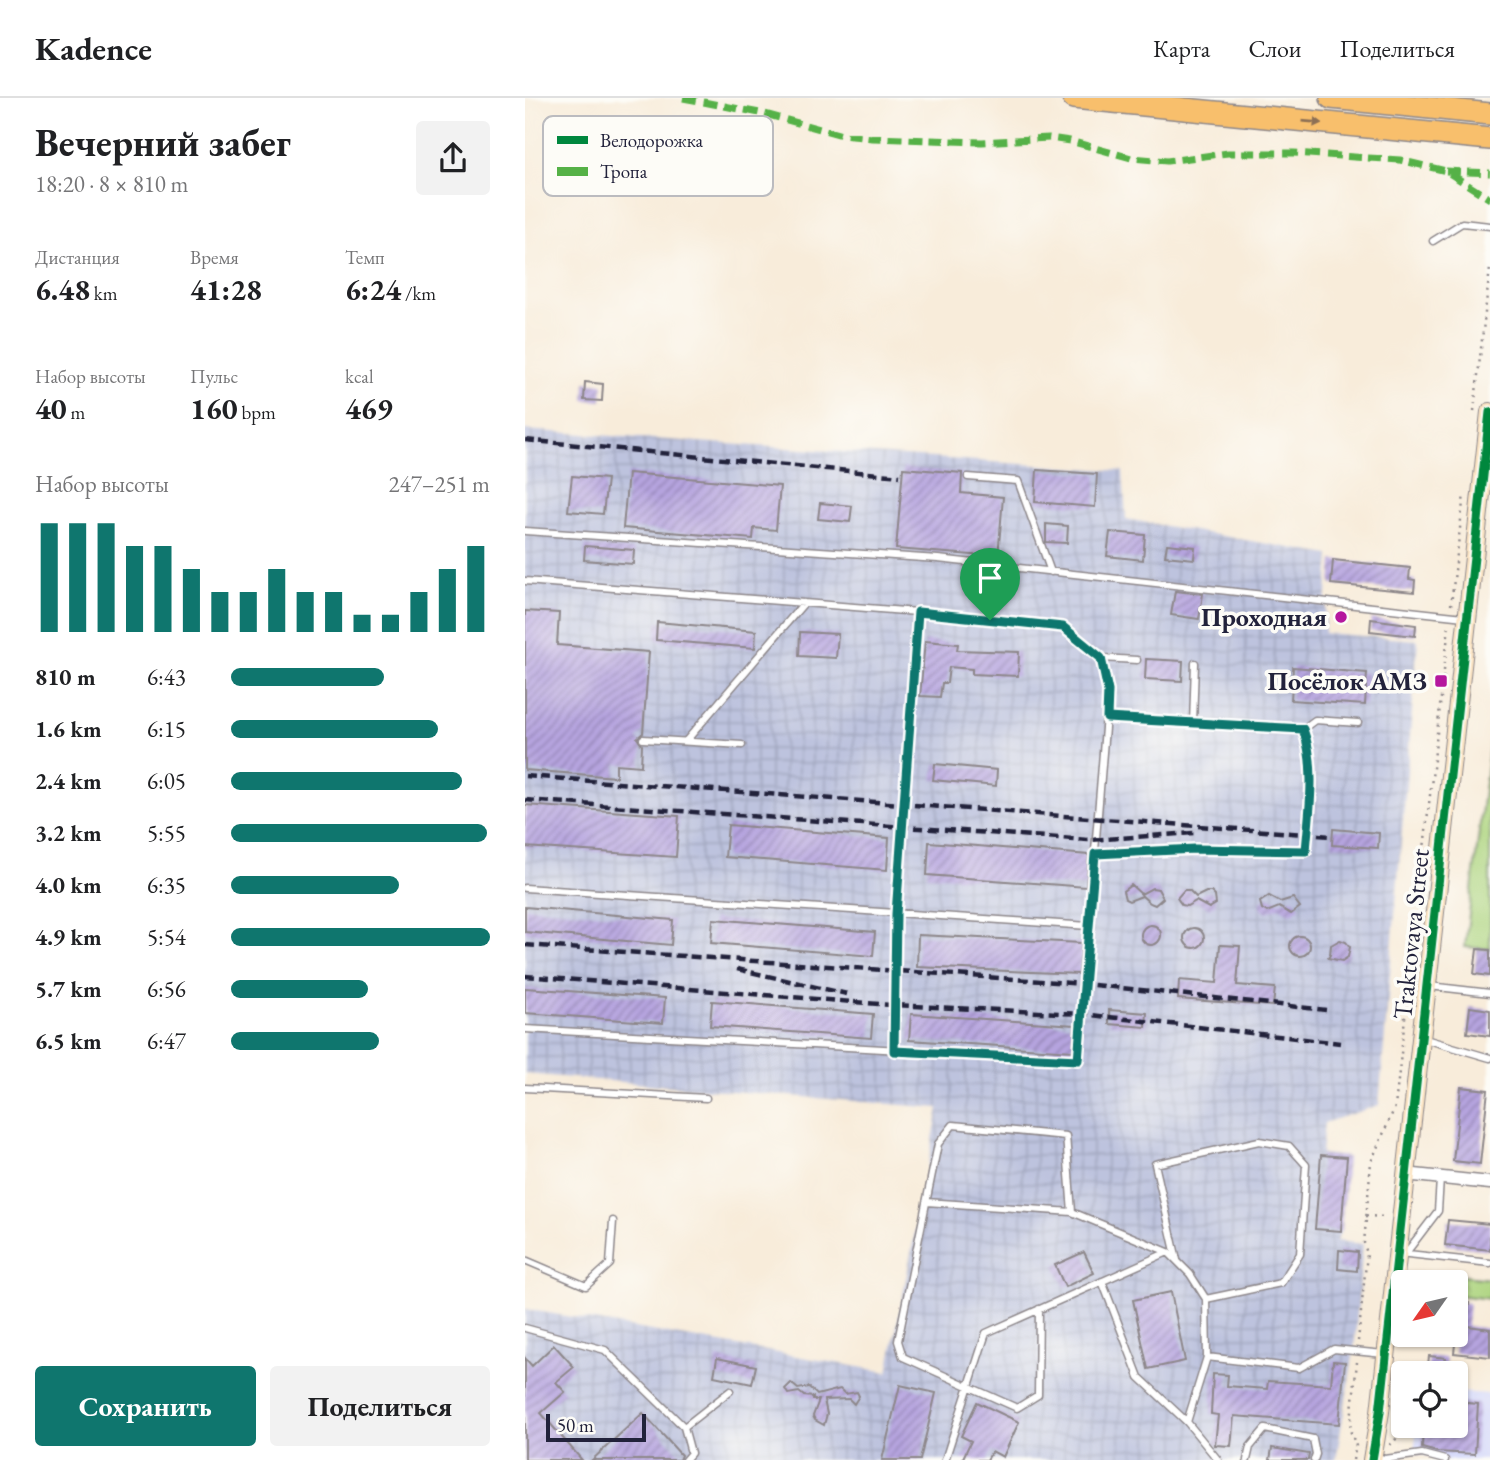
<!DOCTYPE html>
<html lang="ru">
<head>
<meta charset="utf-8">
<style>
	body { margin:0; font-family:"EB Garamond",serif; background:#f2f2f2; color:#202124; height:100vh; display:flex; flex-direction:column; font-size:26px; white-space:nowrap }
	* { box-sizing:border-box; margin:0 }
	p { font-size:23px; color:#757577 }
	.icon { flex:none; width:38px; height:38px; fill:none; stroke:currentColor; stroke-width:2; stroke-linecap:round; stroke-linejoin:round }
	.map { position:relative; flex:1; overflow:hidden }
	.drawer { display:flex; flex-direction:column; background:#fff; width:525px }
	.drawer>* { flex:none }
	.needle { width:46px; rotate:236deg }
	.fabs { position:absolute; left:866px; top:1172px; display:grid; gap:14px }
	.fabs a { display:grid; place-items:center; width:77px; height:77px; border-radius:7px; background:#fff; box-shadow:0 2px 5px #0004; font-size:35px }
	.scale { position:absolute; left:21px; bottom:18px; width:100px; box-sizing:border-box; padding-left:7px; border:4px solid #22223b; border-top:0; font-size:19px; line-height:24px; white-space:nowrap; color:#22223b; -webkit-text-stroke:5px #fdfcf7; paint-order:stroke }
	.pin { position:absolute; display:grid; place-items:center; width:60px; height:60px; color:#fff; margin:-72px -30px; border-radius:50% 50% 50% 0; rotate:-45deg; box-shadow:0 0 7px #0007 }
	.pin .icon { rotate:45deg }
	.round { display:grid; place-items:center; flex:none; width:74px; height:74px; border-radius:7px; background:#f2f2f2 }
	.head { display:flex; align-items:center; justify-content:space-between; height:119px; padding:0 35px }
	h1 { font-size:38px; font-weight:700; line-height:52px }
	.stats { display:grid; grid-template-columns:repeat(3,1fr); gap:10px; height:119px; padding:7px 35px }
	.stats div { display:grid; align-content:center }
	.stats b { font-size:30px; font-weight:700 }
	.stats small { font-size:19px; font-weight:400 }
	.stats p { font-size:19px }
	.chart { height:196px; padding:14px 35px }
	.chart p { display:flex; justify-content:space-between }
	.chart svg { width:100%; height:126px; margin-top:7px; stroke:#0f766e; stroke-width:6 }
	.button { display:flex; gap:14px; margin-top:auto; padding:14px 35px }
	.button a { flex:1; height:80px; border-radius:7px; background:#0f766e; color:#fff; font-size:28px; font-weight:700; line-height:80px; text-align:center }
	.button a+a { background:#f2f2f2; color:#202124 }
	ul { padding:0 35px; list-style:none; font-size:23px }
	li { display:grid; grid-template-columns:112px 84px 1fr; align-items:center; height:52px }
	li i { height:18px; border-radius:9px; background:#0f766e }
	header { display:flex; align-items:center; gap:42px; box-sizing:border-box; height:98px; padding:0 35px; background:#fff; border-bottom:2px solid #e0e0e0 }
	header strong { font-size:33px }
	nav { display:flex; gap:38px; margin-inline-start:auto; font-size:24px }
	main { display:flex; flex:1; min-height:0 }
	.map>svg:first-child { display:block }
	.built { fill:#d4d8f9 }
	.industrial { fill:url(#industrial-grid) }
	.park { fill:url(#park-crowns); stroke:#687b5d; stroke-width:2 }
	.garden { fill:#add47f; stroke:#687b5d; stroke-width:2 }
	.building { fill:url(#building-hatch) }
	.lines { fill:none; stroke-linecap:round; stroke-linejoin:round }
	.lane-casing { stroke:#8d878a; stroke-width:9 }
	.street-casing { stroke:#8d878a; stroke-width:15 }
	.secondary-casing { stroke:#8d878a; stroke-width:20 }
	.primary-casing { stroke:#8d878a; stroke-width:24 }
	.path { stroke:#8d878a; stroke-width:2.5; stroke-dasharray:2 5; stroke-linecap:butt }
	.lane { stroke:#fff; stroke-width:6 }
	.street { stroke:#fff; stroke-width:12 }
	.secondary { stroke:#fce5c4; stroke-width:18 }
	.primary { stroke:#f8bf6c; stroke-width:21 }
	.rail { stroke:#22223b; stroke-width:4.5; stroke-dasharray:10 5; stroke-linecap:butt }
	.quiet { stroke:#55b146; stroke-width:7; stroke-dasharray:14 7; stroke-linecap:butt }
	.cycleway-casing { stroke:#fdfcf7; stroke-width:13 }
	.cycleway { stroke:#00873e; stroke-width:9 }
	.oneway { fill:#8d7054 }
	.route-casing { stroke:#fff; stroke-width:14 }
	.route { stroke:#0f766e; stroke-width:9 }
	.poi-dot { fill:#b5179e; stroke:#fdfcf7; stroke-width:2.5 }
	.labels { text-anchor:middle; stroke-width:7; stroke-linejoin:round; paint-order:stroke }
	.poi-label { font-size:26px; font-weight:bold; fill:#22223b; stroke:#fdfcf7; text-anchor:end }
	.street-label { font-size:26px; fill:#22223b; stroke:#fdfcf7 }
	.key { fill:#fdfcf7; stroke:#bbbbbf; stroke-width:2 }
	.key-label { font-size:19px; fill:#22223b }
</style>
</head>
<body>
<header>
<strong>Kadence</strong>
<nav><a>Карта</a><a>Слои</a><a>Поделиться</a></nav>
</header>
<main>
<section class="drawer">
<div class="head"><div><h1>Вечерний забег</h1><p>18:20 · 8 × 810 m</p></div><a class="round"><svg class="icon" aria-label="share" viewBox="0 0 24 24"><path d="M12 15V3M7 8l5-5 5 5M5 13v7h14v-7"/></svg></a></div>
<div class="stats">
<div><p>Дистанция</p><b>6.48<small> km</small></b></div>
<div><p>Время</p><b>41:28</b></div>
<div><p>Темп</p><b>6:24<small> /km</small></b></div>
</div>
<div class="stats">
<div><p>Набор высоты</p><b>40<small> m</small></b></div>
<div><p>Пульс</p><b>160<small> bpm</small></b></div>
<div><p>kcal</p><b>469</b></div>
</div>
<div class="chart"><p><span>Набор высоты</span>247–251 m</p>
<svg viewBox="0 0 160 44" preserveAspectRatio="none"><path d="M5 44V6M15 44V6M25 44V6M35 44V14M45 44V14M55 44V22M65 44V30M75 44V30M85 44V22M95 44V30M105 44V30M115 44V38M125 44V38M135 44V30M145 44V22M155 44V14"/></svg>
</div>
<ul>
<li><b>810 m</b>6:43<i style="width:59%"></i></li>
<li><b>1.6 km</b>6:15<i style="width:80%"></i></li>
<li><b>2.4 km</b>6:05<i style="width:89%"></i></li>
<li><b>3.2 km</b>5:55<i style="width:99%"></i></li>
<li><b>4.0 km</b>6:35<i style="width:65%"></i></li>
<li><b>4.9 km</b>5:54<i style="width:100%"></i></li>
<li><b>5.7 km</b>6:56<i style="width:53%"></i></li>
<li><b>6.5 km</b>6:47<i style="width:57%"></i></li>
</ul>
<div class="button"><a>Сохранить</a><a>Поделиться</a></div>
</section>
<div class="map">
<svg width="965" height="1362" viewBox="0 0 965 1362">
	<defs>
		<pattern id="industrial-grid" width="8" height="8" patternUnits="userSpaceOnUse" patternTransform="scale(1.75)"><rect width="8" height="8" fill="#bdc3de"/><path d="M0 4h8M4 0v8" fill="none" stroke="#a2a7bf"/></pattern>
		<pattern id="park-crowns" width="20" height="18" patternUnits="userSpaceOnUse" patternTransform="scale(1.75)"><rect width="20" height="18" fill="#add47f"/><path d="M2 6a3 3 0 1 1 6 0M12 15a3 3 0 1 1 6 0" fill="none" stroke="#95b66f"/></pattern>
		<pattern id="building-hatch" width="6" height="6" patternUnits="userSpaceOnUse" patternTransform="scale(1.75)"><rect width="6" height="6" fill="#b6a4df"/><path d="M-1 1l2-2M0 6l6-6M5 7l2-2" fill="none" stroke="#9485b6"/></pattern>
	</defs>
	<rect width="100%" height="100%" fill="#fdfcf7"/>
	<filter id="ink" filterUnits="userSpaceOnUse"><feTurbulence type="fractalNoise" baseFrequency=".0143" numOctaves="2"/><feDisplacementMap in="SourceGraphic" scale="14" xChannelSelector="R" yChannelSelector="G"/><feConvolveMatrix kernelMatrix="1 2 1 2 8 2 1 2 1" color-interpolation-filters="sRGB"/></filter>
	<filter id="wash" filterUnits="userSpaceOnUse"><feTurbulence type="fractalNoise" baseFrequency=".00686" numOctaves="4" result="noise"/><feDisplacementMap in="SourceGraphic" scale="28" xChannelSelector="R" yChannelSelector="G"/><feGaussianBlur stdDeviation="1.57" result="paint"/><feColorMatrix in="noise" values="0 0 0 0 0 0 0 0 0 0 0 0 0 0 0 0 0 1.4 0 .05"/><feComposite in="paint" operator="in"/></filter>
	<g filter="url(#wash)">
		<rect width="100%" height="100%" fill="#f8ecda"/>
		<!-- built -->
		<path class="built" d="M931 1294 965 1296 962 1362H923L889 1355 892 1328H931Z"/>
		<!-- industrial -->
		<path class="industrial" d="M0 332 598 373 601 421 805 457 799 535 893 542 854 1007 799 1025 796 1056 822 1059 816 1133 811 1143 838 1146 829 1253 811 1362H0V1211L363 1274 414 1010 0 976Z"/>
		<!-- park -->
		<path class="park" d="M920 1176 965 1181V1201L931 1197V1185H919Z"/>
		<!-- garden -->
		<path class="garden" d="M965 643V851L940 849Z"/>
		<g id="blocks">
			<!-- building -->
			<path class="building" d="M60 284 78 286 77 303 59 302Z
				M378 370 437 375 436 395 478 399 473 459 371 451Z
				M512 372 572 376 570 409 510 404Z
				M103 375 255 388 251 432 229 430 228 441 98 430Z
				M47 378 82 381 78 416 43 413Z
				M295 405 327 408 325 424 293 421Z
				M521 426 543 428 542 445 521 444Z
				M585 434 620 437 618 462 582 458Z
				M642 446 670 449 669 461 640 458Z
				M60 448 109 452 108 466 59 462Z
				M808 462 885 470 884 481 890 482 889 494 806 486Z
				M650 493 678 496 674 521 646 517Z
				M0 513 34 515 32 547 124 554 118 635 112 640 117 647 116 668 91 666V679L0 672Z
				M846 521 891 527 890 538 845 533Z
				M132 524 231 533 230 550 131 542Z
				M275 534 313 536 311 560 274 558Z
				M400 543 433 546 432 552 494 554 493 578 447 576V571L424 569 422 585H417L415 599 395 598Z
				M621 561 658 563 657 583 620 581Z
				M768 569 842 575 840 607 766 602Z
				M410 666 472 672 471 688 408 682Z
				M0 707 154 718 151 759 0 749Z
				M203 727 364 740 362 772 200 759Z
				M808 731 854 735 853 750 807 747Z
				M404 744 564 757 561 789 402 777Z
				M606 787 616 796 627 790 633 791 638 800 630 807 625 805 617 798 604 803 600 801 598 793Z
				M659 792H664L671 799 681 794H686L690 798 691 806 684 810 671 803 662 808 657 807 652 800Z
				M744 798 755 804 768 800 775 809 766 816 754 809 742 814 737 811 735 804Z
				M0 809 148 822 146 847 0 834Z
				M188 821 350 834 348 858 186 845Z
				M616 837a10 10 0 1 1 20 0a10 10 0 1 1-20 0Z
				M659 840a10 10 0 1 1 20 0a10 10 0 1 1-20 0Z
				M393 837 557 845 554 876 392 869Z
				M765 848a10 10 0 1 1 20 0a10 10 0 1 1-20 0Z
				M815 842 821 844 825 849 823 859 817 863 803 860 805 857 806 847Z
				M695 847 715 848 712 887 750 890 748 908 653 901 654 882 692 885Z
				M952 851 965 852V878L949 876Z
				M0 890 140 900 138 925 0 915Z
				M187 903 348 916 346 940 185 928Z
				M945 909 965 912V938L942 935Z
				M584 912 622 915 621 929 584 926Z
				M386 916 550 927 548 953 384 942Z
				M936 989 963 992 955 1066 928 1063Z
				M796 1057 822 1059 816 1133 790 1131Z
				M923 1122 965 1126V1152L920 1147Z
				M814 1152 833 1154 832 1173 813 1171Z
				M559 1154 569 1175 540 1189 530 1167Z
				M646 1194 660 1263 623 1271 608 1202Z
				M931 1204 944 1205 942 1228 965 1231V1259L929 1255 933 1220Z
				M29 1247 49 1269 31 1284 40 1294 16 1315 57 1362H0V1260L7 1268Z
				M904 1258 921 1260 919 1276 902 1275Z
				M192 1260 231 1268 227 1286 189 1278Z
				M808 1263 820 1264 814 1326 709 1318 706 1348 690 1347 693 1317 686 1316 688 1276 703 1277 702 1288 742 1291 743 1283 806 1287Z
				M266 1285 273 1291 284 1289 292 1297 315 1291 320 1296 332 1294 334 1298 329 1306 324 1301 299 1302 302 1316 299 1327 290 1322 288 1318 294 1302H288V1299L279 1298 274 1294 263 1296 260 1291Z
				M375 1287 411 1295 395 1362H357Z
				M452 1304 494 1324 478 1359 467 1353 462 1362H437L446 1343 436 1338Z
				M931 1304 953 1306 950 1356 912 1354 897 1350 898 1328H931Z
				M118 1315 156 1357 154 1362H67Z
				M747 1350 784 1356 783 1362H745Z"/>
		</g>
	</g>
	<g filter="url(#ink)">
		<use href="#blocks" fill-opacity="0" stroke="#8d878a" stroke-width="2"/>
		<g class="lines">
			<defs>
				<path id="lane" d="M908 143 937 125 965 128
					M443 379 493 383 526 474
					M0 433 413 461 939 519
					M0 483 392 514 538 529 576 560 583 593 553 962 0 931
					M576 560 612 562
					M668 626 670 565
					M778 631 790 622 833 625
					M118 641 217 647
					M161 643 279 505
					M570 756 670 751 781 753C783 714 793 669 778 631L582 619
					M0 790 564 828
					M904 888 965 895
					M900 941 965 960
					M369 952 371 816 392 514
					M0 990 181 1000
					M401 1104 547 1114 643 1154 665 1176 681 1201 682 1259 662 1324 693 1362
					M874 1155 965 1165
					M881 1155 913 1113 915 1081
					M0 1162 61 1188 85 1166 88 1123
					M652 1162 630 1066 734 1043 764 1048 781 1067 775 1156 756 1185 681 1201
					M577 1183 614 1279 662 1324
					M514 1211 513 1297 492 1310 378 1259 373 1243 413 1046 428 1027 541 1038 547 1114
					M0 1230 80 1252 159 1329 166 1355 160 1362
					M682 1259 774 1270 809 1251 859 1256
					M159 1329 205 1293
					M850 1359 860 1361 897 1356 920 1362
					M420 1362 461 1235 643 1154
					M722 1362 725 1349 740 1331 788 1341 791 1356 789 1362"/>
				<path id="street" d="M880 1076 965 1085"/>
				<path id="secondary" d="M847 1362 855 1314 965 314"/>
				<path id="primary" d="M548 0 965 41
					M806 0 965 16"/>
			</defs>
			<!-- lane casing -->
			<use href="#lane" class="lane-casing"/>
			<!-- street casing -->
			<use href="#street" class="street-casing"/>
			<!-- secondary casing -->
			<use href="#secondary" class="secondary-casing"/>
			<!-- primary casing -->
			<use href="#primary" class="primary-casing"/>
			<!-- path -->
			<path class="path" d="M949 313 965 170
				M926 507 939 396
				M841 1118 861 1119
				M833 1243 842 1156 839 1145 846 1064 870 1009 924 528
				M865 1347 871 1341 874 1310 872 1308
				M828 1362 831 1348 825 1332 832 1264"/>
			<!-- lane -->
			<use href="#lane" class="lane"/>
			<!-- street -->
			<use href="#street" class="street"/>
			<!-- secondary -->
			<use href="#secondary" class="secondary"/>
			<!-- primary -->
			<use href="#primary" class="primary"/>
			<!-- rail -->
			<path class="rail" d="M0 342 375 378
				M0 678 807 738
				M0 702 563 742 670 735
				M0 847 560 886 801 912
				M212 871 322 896
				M0 878 366 907 557 916 815 945"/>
			<!-- quiet -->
			<path class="quiet" d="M158 0 240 16 317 37 348 40 457 44 524 40 545 43 606 60 642 63 703 55H769L875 62 921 73 965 101
				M921 73 965 75"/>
			<defs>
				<path id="cycleway" d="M847 1362 855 1314 965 314"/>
			</defs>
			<!-- cycleway casing -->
			<use href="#cycleway" class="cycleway-casing"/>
			<!-- cycleway -->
			<use href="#cycleway" class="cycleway"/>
		</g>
		<!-- one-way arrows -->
		<defs><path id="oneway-solid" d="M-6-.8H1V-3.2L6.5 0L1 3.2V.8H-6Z" transform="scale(1.75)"/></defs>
		<use class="oneway" href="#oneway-solid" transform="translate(787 24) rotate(5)"/>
	</g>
	<g class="lines" filter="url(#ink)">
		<defs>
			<path id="route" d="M393 514 538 529 576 560 583 593 582 620 778 631C792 669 784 714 781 753L670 751 570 756 553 962 369 953 371 816Z"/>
		</defs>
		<!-- route casing -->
		<use href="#route" class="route-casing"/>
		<!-- route -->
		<use href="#route" class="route"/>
	</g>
	<!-- markers -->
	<g class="poi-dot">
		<circle cx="816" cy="519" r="7"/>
		<rect x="909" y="576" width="14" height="14" rx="3.5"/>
	</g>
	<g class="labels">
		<!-- poi labels -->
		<g class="poi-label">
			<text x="802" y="528">Проходная</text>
			<text x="902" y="592">Посёлок АМЗ</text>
		</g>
		<!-- street labels -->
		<g class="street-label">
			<text transform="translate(886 836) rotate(-84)" y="9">Traktovaya Street</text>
		</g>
	</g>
	<!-- legend -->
	<rect x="18" y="18" width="230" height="80" rx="10" class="key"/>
	<rect x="32" y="38" width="31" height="8" fill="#00873e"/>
	<rect x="32" y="69" width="31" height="9" fill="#55b146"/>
	<g class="key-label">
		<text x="75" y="49">Велодорожка</text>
		<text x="75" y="80">Тропа</text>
	</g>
</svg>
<div class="fabs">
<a><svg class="needle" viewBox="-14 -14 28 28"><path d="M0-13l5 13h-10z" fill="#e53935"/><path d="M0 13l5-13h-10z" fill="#757577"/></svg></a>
<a><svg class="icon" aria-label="locate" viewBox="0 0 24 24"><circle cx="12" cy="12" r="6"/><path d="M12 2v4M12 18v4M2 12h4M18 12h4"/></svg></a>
</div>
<div class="scale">50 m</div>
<div class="pin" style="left:465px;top:522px;background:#1e9e55"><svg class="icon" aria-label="arrive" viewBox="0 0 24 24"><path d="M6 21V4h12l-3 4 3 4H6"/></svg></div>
</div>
</main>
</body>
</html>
